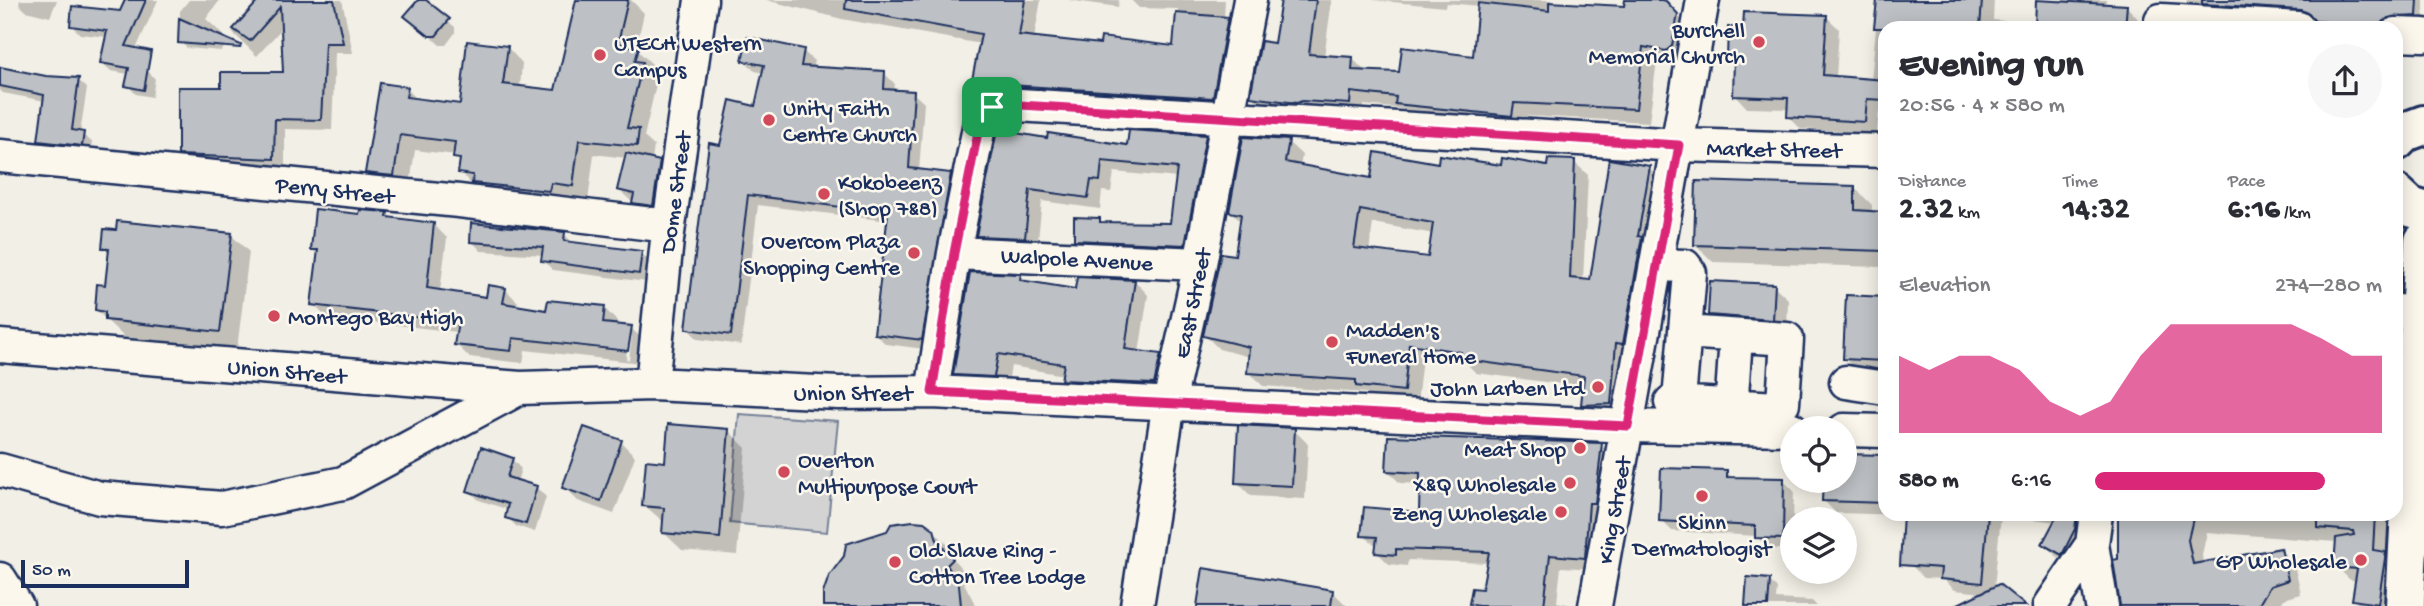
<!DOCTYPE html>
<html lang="en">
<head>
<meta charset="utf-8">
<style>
	body { margin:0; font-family:"Gochi Hand",sans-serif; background:#f7f7f7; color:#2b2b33; height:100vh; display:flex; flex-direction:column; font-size:26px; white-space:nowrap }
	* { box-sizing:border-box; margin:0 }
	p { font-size:23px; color:#7c7c81 }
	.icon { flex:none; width:38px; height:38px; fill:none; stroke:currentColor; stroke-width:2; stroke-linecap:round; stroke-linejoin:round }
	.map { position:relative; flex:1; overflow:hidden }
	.details { position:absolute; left:1878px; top:21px; width:525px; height:500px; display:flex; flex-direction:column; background:#fff; border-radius:21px; box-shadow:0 4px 18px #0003 }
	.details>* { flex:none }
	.tools { position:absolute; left:1780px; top:416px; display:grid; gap:14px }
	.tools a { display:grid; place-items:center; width:77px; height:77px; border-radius:50%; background:#fff; box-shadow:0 4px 18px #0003; font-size:35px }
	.scale { position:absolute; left:21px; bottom:18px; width:168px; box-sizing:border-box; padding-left:7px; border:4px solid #1b2f5e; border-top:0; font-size:19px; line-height:24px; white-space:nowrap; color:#1b2f5e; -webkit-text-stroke:5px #fbf7ec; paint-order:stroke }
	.pin { position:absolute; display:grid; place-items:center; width:60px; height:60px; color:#fff; margin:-30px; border-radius:14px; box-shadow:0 4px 10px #0006 }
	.round { display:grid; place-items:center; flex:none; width:74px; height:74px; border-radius:37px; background:#f7f7f7 }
	.headline { display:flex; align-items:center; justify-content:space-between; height:119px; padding:0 21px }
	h1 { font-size:38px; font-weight:700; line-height:52px }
	.figures { display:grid; grid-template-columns:repeat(3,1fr); gap:10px; height:119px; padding:7px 21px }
	.figures div { display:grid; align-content:center }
	.figures b { font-size:30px; font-weight:700 }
	.figures small { font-size:19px; font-weight:400 }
	.figures p { font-size:19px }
	.chart { height:196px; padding:14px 21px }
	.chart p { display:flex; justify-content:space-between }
	.chart svg { width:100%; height:126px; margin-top:7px; fill:#db2777; opacity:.7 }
	ul { padding:0 21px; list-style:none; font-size:23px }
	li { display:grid; grid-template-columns:112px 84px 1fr; align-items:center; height:52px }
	li i { height:18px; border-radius:9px; background:#db2777 }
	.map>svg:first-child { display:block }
	.pitch { fill:#d2d3d2; stroke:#768198; stroke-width:2 }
	.shadow { fill:#0003; fill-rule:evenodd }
	.building { fill:#bdc0c4; stroke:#1b2f5e; stroke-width:2; fill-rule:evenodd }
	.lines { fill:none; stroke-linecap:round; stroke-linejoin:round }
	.minor-casing { stroke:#1b2f5e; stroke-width:37 }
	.major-casing { stroke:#1b2f5e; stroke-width:44 }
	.minor { stroke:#fbf7ec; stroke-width:32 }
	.major { stroke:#fbf7ec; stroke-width:38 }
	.route-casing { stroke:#fff; stroke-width:14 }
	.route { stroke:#db2777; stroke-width:9 }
	.poi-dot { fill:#d1495b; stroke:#fbf7ec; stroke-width:2.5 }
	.labels { text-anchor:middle; stroke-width:5; stroke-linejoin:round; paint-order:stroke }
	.poi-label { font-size:23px; fill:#1b2f5e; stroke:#fbf7ec; text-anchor:end }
	.street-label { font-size:23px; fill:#1b2f5e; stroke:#fbf7ec }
</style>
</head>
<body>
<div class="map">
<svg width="2424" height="606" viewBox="0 0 2424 606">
	<rect width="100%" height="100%" fill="#f2efe6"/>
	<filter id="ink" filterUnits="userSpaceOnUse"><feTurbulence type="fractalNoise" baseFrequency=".0143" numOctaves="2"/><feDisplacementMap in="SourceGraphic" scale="14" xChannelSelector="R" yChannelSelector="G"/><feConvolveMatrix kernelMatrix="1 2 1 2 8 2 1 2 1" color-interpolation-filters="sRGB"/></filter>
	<g filter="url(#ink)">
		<!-- pitch -->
		<path class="pitch" d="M739 414 838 421 827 532 730 523Z"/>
		<!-- shadow -->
		<path class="shadow" d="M20 0H57L50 17 26 11 19 4Z
			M127 0H158L136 49 147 70 155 79 152 97 136 94 127 85 129 74 111 71 102 63 108 37 80 34 71 25 121 13Z
			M189 0H220L206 19 230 41 221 51 187 48 180 42V11Z
			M255 0H342L353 53H335L332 130 285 129V169L190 165 179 154 223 89 285 74 283 27 257 56 232 32 257 5Z
			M420 0 455 27V33L446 45H440L407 16Z
			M578 0H631L644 13 636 49 653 65 651 74 657 80 644 137 654 146 652 161 659 163 668 172 662 214 643 212 619 190 626 158 594 154 588 201 475 188 460 172 461 163 456 155 415 150 409 191 383 188 367 173 407 89 418 100 462 106 507 47 522 63 520 88 556 92Z
			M766 0H1041L1034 38 1101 46 1174 48 1178 9 1139 8 1131 0H1225L1224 19 1241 33 1226 111 986 104 972 90 981 44 842 19Z
			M1068 0H1119L1118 7Z
			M1283 0H1332L1324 57 1353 59 1366 72 1400 74 1475 58 1480 6 1446 3 1445 7 1372 0H1551V4L1626 8 1627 0H1647L1665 2 1691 30 1680 64 1657 60 1649 122 1527 116 1526 129 1411 117 1403 109 1364 105 1363 117 1266 110 1252 96 1276 45Z
			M1883 0H1994L1993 20 2035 23 2036 0H2106L2105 5 2126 6 2138 19 2137 28H1885V111L1879 110 1877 133 1801 129 1789 117V109L1747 108 1735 95 1736 65 1729 58 1745 29 1827 17 1839 29 1836 78 1871 81 1877 17Z
			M2186 0H2424V29L2318 28 2315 22 2199 16Z
			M803 51 814 61 812 69 884 73 895 84 894 91 913 93 924 103 919 171 950 175 961 185 932 350 886 344 875 334 889 221 758 205 741 345 698 339 688 329 721 147 756 108 764 73 755 71 744 60Z
			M0 69 46 78 78 80 87 88 80 133 92 142 90 153 49 149 40 141 45 101 3 93 0 90Z
			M1205 136 1217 148 1197 256 1087 251 1075 239 1099 219 1103 224 1172 225 1178 178 1114 172 1111 192 1102 191 1100 209 1042 201 1037 249 990 247 978 235 1048 140 1129 147Z
			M1288 142 1302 155 1300 167 1372 180 1439 165 1549 168 1574 162 1588 175 1583 281 1591 282 1649 168 1663 181 1625 417 1597 418 1583 405 1585 387 1476 373 1467 364 1422 357 1417 404 1371 399 1366 393 1263 386 1249 373 1250 357 1219 349 1205 335 1237 257 1242 223 1230 211ZM1373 223 1434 234 1430 259 1369 252Z
			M1855 188 1872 205V213L1885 214V377L1862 376 1845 359 1879 299 1881 267 1713 262 1695 244Z
			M387 214 393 220 434 225 447 238 440 291 487 299 505 289 518 302 517 307 548 312 604 308 617 321 616 326 631 328 644 341 641 363 525 350 523 363 469 357 456 344 458 332 326 317 313 304 319 256 312 249 360 216ZM628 336H632L629 360 626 359Z
			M564 234 574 244 641 253 650 262 647 282 553 270 543 260 544 255 481 251 472 241Z
			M231 235 249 252 237 349 124 337 96 310 106 287 110 254 104 248Z
			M1020 276 1027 283 1076 291 1135 281 1148 295 1139 353 1160 356 1174 369 1167 397 1076 393 1063 379 1064 375 1011 366 1007 389 969 387 955 374Z
			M1774 286 1788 299 1787 333 1724 328 1710 314Z
			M2396 331 2412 347 2396 447Z
			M585 429 621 442 635 456 614 514 578 501 564 487Z
			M728 430 746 448 737 555 682 550 664 533 665 523 644 505 667 463Z
			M1294 430 1308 444 1305 499 1251 496 1237 482Z
			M1601 445 1613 457 1596 569 1561 567 1557 602 1576 606H1473L1471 604 1483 591 1488 563 1408 560 1407 566 1389 564 1377 552 1378 547 1363 535 1421 514 1422 484 1400 483 1388 471Z
			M1885 457V514H2093L2074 566 2056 556 2044 544 2056 522 2001 515 1994 588 2023 606H1979L1983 593 1955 590 1943 579 1924 578 1911 565 1905 515 1836 513 1824 501 1844 481Z
			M512 459 521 469 517 482 536 487 546 497 535 532 516 526 507 517 509 510 479 500 469 491Z
			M1727 472 1733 479 1783 480 1794 491 1792 549H1768L1757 536 1672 531 1661 520Z
			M2120 514H2389L2387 555 2399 567 2393 606H2360L2354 599 2357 581 2350 580 2336 566 2337 542 2207 532 2202 555 2203 564 2280 550 2294 564 2301 594 2284 599 2280 606H2122Z
			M933 530 951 548 954 560 969 577 964 583 976 606H825Z
			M1770 581 1777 589 1776 599 1812 601 1817 606H1747Z
			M1332 591 1347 606H1198Z"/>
		<!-- building -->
		<path class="building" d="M125 0H146L126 46 151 51 144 90 125 86 129 68 100 63 107 31 70 26 72 6 120 11Z
			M259 0H334L343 43H325L321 120 275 119 274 159 178 155V87H221V72H283L280 7 250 41 233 29Z
			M418 0H426L450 19 436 36H429L404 16Z
			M576 0H628L618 43 639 48 635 61 643 62 627 128 639 129 637 146 579 140 573 186 551 183 549 191 472 183 473 175 458 173 460 159 453 158 455 142 400 135 394 176 365 173 380 83 408 87 406 97 460 104 467 41 508 46 503 84 555 90Z
			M846 0H1025L1019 35 1100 44 1101 37 1173 46 1176 13 1228 17 1213 98 1009 85 981 92 970 90 981 34 845 9Z
			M1281 0H1316L1309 54 1353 57 1352 70 1399 72 1402 47 1473 56 1478 3 1549 11V2L1624 6 1625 0H1661L1666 1 1678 14 1672 46 1666 51 1643 47 1636 109 1514 103 1512 116 1395 104 1396 97 1351 92 1350 104 1302 101 1297 103 1250 97 1261 41 1274 43Z
			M1877 0H1982L1980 28H1874Z
			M2036 0 2127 5 2125 28H2035Z
			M2202 0H2418L2417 16 2388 18 2380 26 2315 21 2309 13 2300 10 2202 4Z
			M1744 12 1827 15 1823 75 1885 80V100L1867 99 1865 122 1787 117 1788 98 1733 96 1734 59H1727L1728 27H1743Z
			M179 18 241 45 240 48 178 43Z
			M747 37 804 49 801 66 885 71 884 89 914 91 909 168 951 173 922 340 874 334 888 213 748 195 731 335 686 329 709 143 720 145 730 100 755 106 764 65 742 61Z
			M0 67 46 76 79 78 72 130 84 132 82 146 38 141 44 95 0 86Z
			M997 130 1047 138 1048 133 1127 145 1129 130 1206 135 1185 245 1074 240V217L1100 218V222L1170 223 1177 168 1102 161 1100 181 1091 180 1088 198 1030 190 1025 238 976 236Z
			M1243 137 1289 140 1285 162 1371 178 1375 152 1438 163 1439 155 1501 165 1502 158 1547 166 1548 159 1575 160 1570 278 1590 280 1609 159 1650 166 1638 236 1642 237 1641 242 1623 344 1616 343 1611 404 1581 405 1584 376 1460 359 1461 352 1409 344 1404 391 1356 386V380L1247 373 1249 347 1203 336 1221 253 1235 255 1241 214 1229 212ZM1360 210 1433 223 1428 257 1354 248Z
			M626 153 660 161 653 206 632 203 634 194 617 190Z
			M1696 181 1855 186V210L1885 212V251L1694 245Z
			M315 209 359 214 360 210 388 212 387 217 434 223 427 288 486 297 488 285 506 288 503 303 546 310 548 300 605 306 603 323 632 326 628 351 513 338 511 351 454 345 458 322 311 305 318 250H311Z
			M117 221 232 233 220 332 105 320V312L95 310 97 284 105 285 109 249 102 248 104 229 116 230Z
			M471 223 565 232 564 241 642 251 639 274 541 261 543 247 470 242Z
			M970 272 1021 274 1020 280 1075 289 1077 277 1135 280 1125 349 1161 354 1154 384 1061 380 1064 364 998 354 994 377 953 375Z
			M1710 281 1775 284 1773 320 1708 315Z
			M1846 295 1885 297 1884 361 1843 359Z
			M668 424 729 429 720 538 662 533 664 508 642 506 646 460 665 462Z
			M1238 425 1295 428 1292 486 1235 483Z
			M584 427 622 440 601 501 562 488Z
			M1388 436 1602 443 1595 503H1589L1585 558 1550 555 1544 606H1478L1469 604 1472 588 1482 589 1489 552 1396 549V555L1375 553 1377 537 1361 536 1364 507 1419 512 1420 473 1386 471Z
			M481 447 513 458 507 477 537 486 526 524 505 518 508 504 467 491Z
			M1844 454 1885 455V503L1822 501 1823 481H1844Z
			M1661 468 1727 470V477L1784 478 1783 539 1755 538V526L1659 521Z
			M1903 514H1988L1982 583 1940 579 1941 568 1900 565Z
			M2058 514H2077L2075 529 2062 555 2042 544Z
			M2118 514H2194L2188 540 2193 564 2281 548 2288 580 2270 586 2258 606H2120L2113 560 2118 559Z
			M2318 514H2375L2373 550 2386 552 2378 604 2352 600 2357 569 2334 567 2336 538 2354 535 2353 531 2318 528Z
			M913 521 924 522 934 529 937 540 953 559 947 565 959 585 961 606H823V593L829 576 844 556 846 544 887 531 891 524Z
			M1203 568 1333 590 1331 606H1197Z
			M1747 577 1770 579 1768 606H1745Z
			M1999 584 2026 606H1954Z"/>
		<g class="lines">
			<defs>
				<path id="minor" d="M2161 20 2298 28
					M2396 34 2424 35
					M0 156 459 201 669 226
					M954 253 1200 264
					M1657 265 1685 266 1690 273 1680 388
					M2396 311 2424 313
					M0 346 520 388 652 384 839 393 932 392 1628 426 1792 429
					M1846 382 1885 388
					M652 384 667 240 701 0
					M932 392 954 253 981 117 992 107 1002 104 1679 145 1885 151
					M1732 396 1736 337
					M1671 402 1778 408 1783 403 1787 339 1685 332
					M1844 430 1885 431
					M0 470 100 498 222 508 343 483 520 388
					M2096 514 2092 544 2102 606
					M0 579 17 606
					M1137 606 1169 403 1200 264 1250 0
					M1595 606 1703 0
					M2050 606 2092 544"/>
				<path id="major" d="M2396 141 2405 132 2424 125
					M2396 194 2410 207 2424 211
					M2405 606 2424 241"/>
			</defs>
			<!-- minor casing -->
			<use href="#minor" class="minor-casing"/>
			<!-- major casing -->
			<use href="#major" class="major-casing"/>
			<!-- minor -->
			<use href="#minor" class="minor"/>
			<!-- major -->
			<use href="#major" class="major"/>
		</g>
	</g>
	<g class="lines" filter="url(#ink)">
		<defs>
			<path id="route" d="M1002 104 1679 145 1628 426 932 392 954 253 981 117 992 107Z"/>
		</defs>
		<!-- route casing -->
		<use href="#route" class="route-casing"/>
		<!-- route -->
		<use href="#route" class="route"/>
	</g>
	<!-- markers -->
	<g class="poi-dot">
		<circle cx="1759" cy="42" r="7"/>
		<circle cx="600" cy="55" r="7"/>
		<circle cx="769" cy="120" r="7"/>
		<circle cx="824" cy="194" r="7"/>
		<circle cx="914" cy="253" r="7"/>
		<circle cx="274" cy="316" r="7"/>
		<circle cx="1332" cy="342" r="7"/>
		<circle cx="1598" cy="387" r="7"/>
		<circle cx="1580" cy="448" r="7"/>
		<circle cx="784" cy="472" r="7"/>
		<circle cx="1570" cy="483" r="7"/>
		<circle cx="1702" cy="496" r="7"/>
		<circle cx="1561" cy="512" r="7"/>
		<circle cx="2361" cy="560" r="7"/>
		<circle cx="895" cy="562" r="7"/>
	</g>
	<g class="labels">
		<!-- poi labels -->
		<g class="poi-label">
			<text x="1745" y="37">Burchell<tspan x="1745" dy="26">Memorial Church</tspan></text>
			<text x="614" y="50" text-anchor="start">UTECH Western<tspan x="614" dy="26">Campus</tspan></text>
			<text x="783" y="115" text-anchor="start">Unity Faith<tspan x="783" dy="26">Centre Church</tspan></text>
			<text x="838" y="189" text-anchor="start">Kokobeenz<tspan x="838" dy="26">(Shop 7&amp;8)</tspan></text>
			<text x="900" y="248">Overcom Plaza<tspan x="900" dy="26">Shopping Centre</tspan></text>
			<text x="288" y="324" text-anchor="start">Montego Bay High</text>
			<text x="1346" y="337" text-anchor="start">Madden's<tspan x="1346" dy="26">Funeral Home</tspan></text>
			<text x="1584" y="395">John Larben Ltd</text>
			<text x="1566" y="456">Meat Shop</text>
			<text x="798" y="467" text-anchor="start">Overton<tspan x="798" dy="26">Multipurpose Court</tspan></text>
			<text x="1556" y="491">X&amp;Q Wholesale</text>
			<text x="1547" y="520">Zeng Wholesale</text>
			<text x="1702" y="529" text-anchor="middle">Skinn<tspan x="1702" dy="26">Dermatologist</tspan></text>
			<text x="909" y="557" text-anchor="start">Old Slave Ring -<tspan x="909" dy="26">Cotton Tree Lodge</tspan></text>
			<text x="2347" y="568">GP Wholesale</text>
		</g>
		<!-- street labels -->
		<g class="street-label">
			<text transform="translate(1774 148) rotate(1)" y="8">Market Street</text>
			<text transform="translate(335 189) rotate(6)" y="8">Perry Street</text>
			<text transform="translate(674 192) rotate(-82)" y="8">Dome Street</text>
			<text transform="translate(1077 258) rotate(3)" y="8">Walpole Avenue</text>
			<text transform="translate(1191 303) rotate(-78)" y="8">East Street</text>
			<text transform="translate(287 370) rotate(5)" y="8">Union Street</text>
			<text x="853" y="400">Union Street</text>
			<text transform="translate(1613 510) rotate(-80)" y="8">King Street</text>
		</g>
	</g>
</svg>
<div class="tools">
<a><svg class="icon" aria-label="locate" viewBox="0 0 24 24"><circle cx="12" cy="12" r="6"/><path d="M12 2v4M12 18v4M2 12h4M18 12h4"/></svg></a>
<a><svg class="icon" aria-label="layers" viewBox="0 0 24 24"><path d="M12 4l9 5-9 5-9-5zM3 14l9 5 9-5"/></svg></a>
</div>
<div class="scale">50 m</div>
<div class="pin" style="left:992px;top:107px;background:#1e9e55"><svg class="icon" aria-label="arrive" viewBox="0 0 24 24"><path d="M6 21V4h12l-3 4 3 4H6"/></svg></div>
<section class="details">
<div class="headline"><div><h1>Evening run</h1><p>20:56 · 4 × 580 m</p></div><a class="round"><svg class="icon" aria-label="share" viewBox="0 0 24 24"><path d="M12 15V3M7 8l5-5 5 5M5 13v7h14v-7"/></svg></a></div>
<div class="figures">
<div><p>Distance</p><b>2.32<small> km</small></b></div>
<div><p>Time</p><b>14:32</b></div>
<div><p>Pace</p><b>6:16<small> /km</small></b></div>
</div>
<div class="chart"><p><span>Elevation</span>274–280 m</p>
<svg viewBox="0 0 160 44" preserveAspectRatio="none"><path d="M0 44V17L10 22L20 17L30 17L40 22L50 33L60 38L70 33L80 17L90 6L100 6L110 6L120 6L130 6L140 11L150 17L160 17V44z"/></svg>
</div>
<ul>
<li><b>580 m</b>6:16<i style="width:80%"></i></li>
</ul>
</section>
</div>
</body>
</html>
